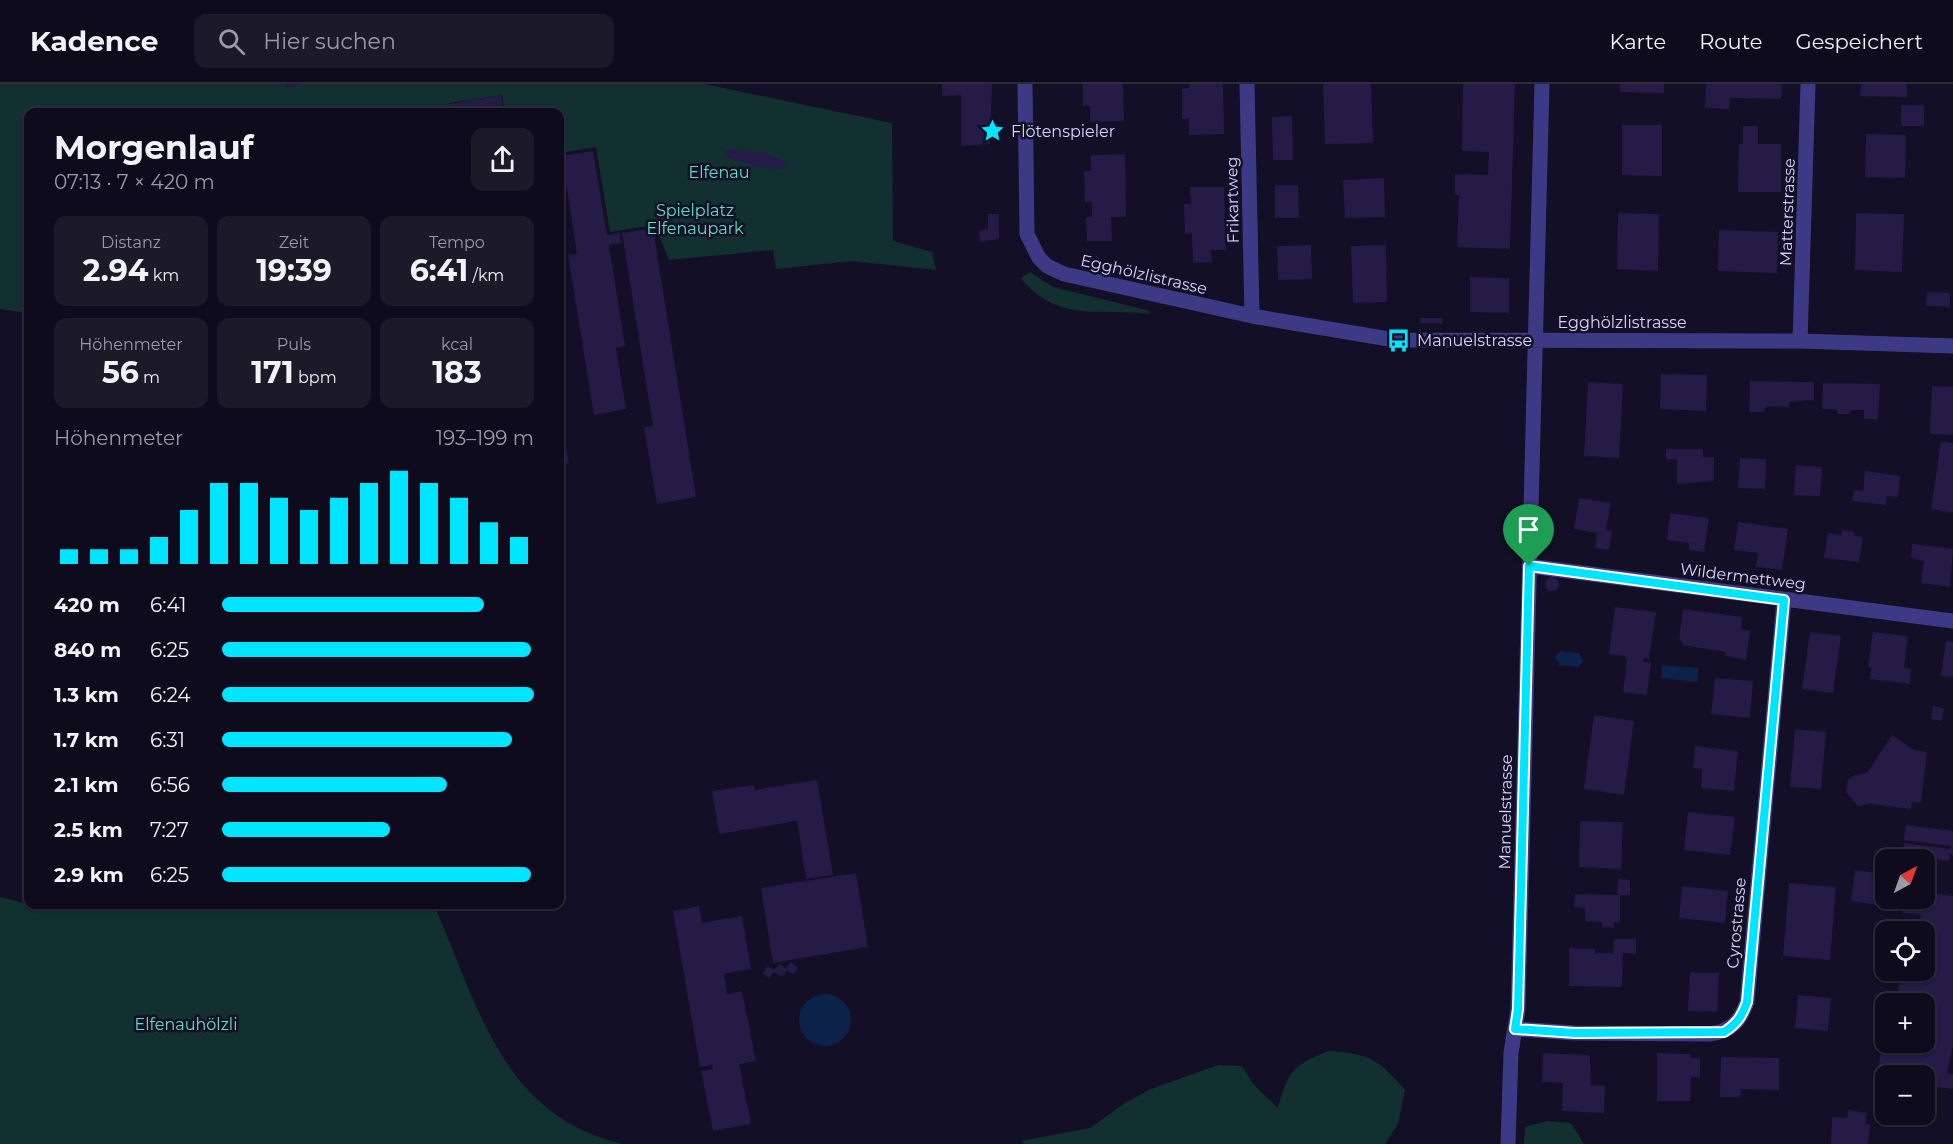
<!DOCTYPE html>
<html lang="de">
<head>
<meta charset="utf-8">
<style>
	body { margin:0; font-family:Montserrat,sans-serif; background:#1c1929; color:#f1f3f6; height:100vh; display:flex; flex-direction:column; font-size:22px; white-space:nowrap }
	* { box-sizing:border-box; margin:0 }
	p { font-size:20px; color:#9b9ba3 }
	.icon { flex:none; width:33px; height:33px; fill:none; stroke:currentColor; stroke-width:2; stroke-linecap:round; stroke-linejoin:round }
	.map { position:relative; flex:1; overflow:hidden }
	.sheet { position:absolute; left:24px; top:24px; width:540px; height:801px; display:flex; flex-direction:column; background:#0e0b1c; border-radius:12px; box-shadow:0 2px 4px #0004,0 0 0 2px #2e2b3b }
	.sheet>* { flex:none }
	.needle { width:39px; rotate:41deg }
	.fabs { position:absolute; left:1875px; top:765px; display:grid; gap:12px }
	.fabs a { display:grid; place-items:center; width:60px; height:60px; border-radius:12px; background:#0e0b1c; box-shadow:0 2px 4px #0004,0 0 0 2px #2e2b3b; font-size:30px }
	.pin { position:absolute; display:grid; place-items:center; width:51px; height:51px; color:#fff; margin:-62px -26px; border-radius:50% 50% 50% 0; rotate:-45deg; box-shadow:0 0 6px #0007 }
	.pin .icon { rotate:45deg }
	.round { display:grid; place-items:center; flex:none; width:63px; height:63px; border-radius:12px; background:#1c1929 }
	.overview { display:flex; align-items:center; justify-content:space-between; height:102px; padding:0 30px }
	h1 { font-size:33px; font-weight:700; line-height:45px }
	.figures { display:grid; grid-template-columns:repeat(3,1fr); gap:9px; height:102px; padding:6px 30px }
	.figures div { display:grid; align-content:center; border-radius:12px; background:#1c1929; text-align:center }
	.figures b { font-size:30px; font-weight:700 }
	.figures small { font-size:16px; font-weight:400 }
	.figures p { font-size:16px }
	.chart { height:168px; padding:12px 30px }
	.chart p { display:flex; justify-content:space-between }
	.chart svg { width:100%; height:108px; margin-top:6px; stroke:#00e5ff; stroke-width:6 }
	ul { padding:0 30px; list-style:none; font-size:20px }
	li { display:grid; grid-template-columns:96px 72px 1fr; align-items:center; height:45px }
	li i { height:15px; border-radius:8px; background:#00e5ff }
	header { display:flex; align-items:center; gap:36px; box-sizing:border-box; height:84px; padding:0 30px; background:#0e0b1c; border-bottom:2px solid #2e2b3b }
	header strong { font-size:28px }
	nav { display:flex; gap:33px; margin-inline-start:auto; font-size:21px }
	.search { width:420px; height:54px; background:#1c1929; display:flex; align-items:center; gap:15px; box-sizing:border-box; padding:0 21px; border-radius:12px; color:#9b9ba3; font-size:22px }
	.map>svg:first-child { display:block }
	.green { fill:#12302f }
	.water { fill:#0c2248 }
	.building { fill:#241b47 }
	.lines { fill:none; stroke-linecap:round; stroke-linejoin:round }
	.minor { stroke:#3d3a85; stroke-width:15 }
	.route-casing { stroke:#fff; stroke-width:12 }
	.route { stroke:#00e5ff; stroke-width:8 }
	.labels { text-anchor:middle; stroke-width:5; stroke-linejoin:round; paint-order:stroke }
	.poi-label { font-size:16px; fill:#d9d4ff; stroke:#130f26; text-anchor:start }
	.park-label { font-size:16px; fill:#5fe0c0; stroke:#130f26 }
	.street-label { font-size:16px; fill:#d9d4ff; stroke:#130f26 }
</style>
</head>
<body>
<header>
<strong>Kadence</strong>
<div class="search"><svg class="icon" aria-label="search" viewBox="0 0 24 24"><circle cx="10" cy="10" r="6"/><path d="M15 15l6 6"/></svg>Hier suchen</div>
<nav><a>Karte</a><a>Route</a><a>Gespeichert</a></nav>
</header>
<div class="map">
<svg width="1953" height="1060" viewBox="0 0 1953 1060">
	<rect width="100%" height="100%" fill="#130f26"/>
	<!-- green -->
	<path class="green" d="M0 0H704L892 39 893 157 932 168 936 186 852 177 776 185 773 166 669 176 655 141 610 148 596 63 560 69V28H505L502 11 449 19 450 28H28V229L0 225Z
		M1030 188 1053 203 1150 227 1149 230C1100 224 1056 239 1021 194Z
		M0 813 28 820 70 823 434 821C478 920 501 1032 623 1060H0Z
		M1329 967C1370 970 1378 975 1405 1006L1398 1040 1385 1060H1024L1021 1057 1090 1044 1125 1019 1151 1005 1218 981 1242 982 1254 1001 1278 1024C1288 987 1293 981 1329 967Z
		M1547 1037 1571 1039 1584 1060H1524L1525 1043Z"/>
	<!-- water -->
	<path class="water" d="M1561 567 1579 569 1583 578 1578 583 1559 581 1555 573Z
		M1662 581 1698 584 1697 598 1661 594Z
		M799 936a26 26 0 1 1 52 0a26 26 0 1 1-52 0Z"/>
	<!-- building -->
	<path class="building" d="M285 0H302V1L286 4Z
		M942 0H992L990 60 961 62V11L942 12Z
		M1083 0H1123L1124 37 1090 38V22H1083Z
		M1189 0H1223L1224 50 1189 51V35H1182V5L1189 4Z
		M1323 0H1371L1373 59 1325 60Z
		M1463 0H1515L1510 165 1457 163 1459 111H1455V90L1488 91 1489 68 1462 67Z
		M1620 0H1664V9L1620 8Z
		M1706 0H1782L1781 15 1730 14 1729 25 1705 24Z
		M1861 0H1907V13L1860 12Z
		M501 11 504 28H450L449 20Z
		M1901 21H1924V42H1901Z
		M1292 32 1293 76H1273L1272 33Z
		M1622 41H1662V92L1622 91Z
		M1743 42H1758V60H1781V108H1738L1739 60H1743Z
		M1866 50 1906 51 1905 94 1865 93Z
		M734 65 766 69 784 77 787 82 777 85 758 83 724 72V68Z
		M593 67 607 151 620 149 621 159 609 161 625 262 616 264 626 325 594 331 568 171 577 170 567 105 560 106V72Z
		M1125 70 1126 133H1111L1112 157H1087L1086 133H1092V117L1085 118 1084 87H1091V71Z
		M1384 94 1385 133 1345 134 1343 96Z
		M1275 101H1298L1299 134H1275Z
		M1190 103H1224L1226 166H1211L1212 178 1193 179 1192 149 1185 150 1184 120H1191Z
		M1618 129 1659 130 1658 187 1617 185Z
		M1856 129 1904 130 1902 188 1855 186Z
		M988 130H999V155L980 158 979 147 988 145Z
		M653 144 696 413 657 420 644 343 653 342 622 149Z
		M1719 146 1778 148 1777 189 1718 187Z
		M1311 161 1312 195 1278 196 1277 162Z
		M1386 161 1387 218 1353 219 1351 162Z
		M1470 193 1509 194V229L1470 228Z
		M1927 208 1950 209V223L1926 222Z
		M1420 234H1442V240L1420 239Z
		M1661 290 1707 291 1706 327 1660 325Z
		M1750 297 1814 298V316L1789 318V323L1765 322 1764 328H1749Z
		M1588 298 1623 300 1619 374 1584 372Z
		M1823 299 1880 300 1878 335H1864V326H1851L1848 330H1838L1836 325H1822Z
		M1932 302 1953 303V351L1930 350Z
		M560 331 569 379 560 381Z
		M1941 357 1953 359V429L1931 425Z
		M1666 365H1703V373H1714V397L1677 400V375H1666Z
		M1740 374 1766 375 1765 405 1738 404Z
		M1796 381 1822 383 1820 412 1794 411Z
		M560 385 566 416 560 417Z
		M1865 387 1900 392 1898 413 1887 412 1886 421 1852 417 1854 406 1863 407Z
		M1579 414 1611 419 1606 446 1612 447 1609 466 1595 464 1597 449 1574 445Z
		M1670 429 1709 434 1704 468 1689 466V459L1667 456Z
		M1738 438 1788 445 1782 486 1756 483 1758 469 1734 466Z
		M1842 446 1855 448 1854 452 1863 453 1859 478 1824 474 1828 449 1841 451Z
		M1912 460 1953 465 1950 503 1921 499 1924 477 1911 474Z
		M1545 500a7 7 0 1 1 14 0a7 7 0 1 1-14 0Z
		M1615 523 1656 528 1649 575 1643 574V578L1651 579 1647 611 1623 608 1627 576 1625 572 1609 570Z
		M1683 525 1742 533 1741 545 1750 547 1746 576 1725 572 1726 568 1682 561V557L1679 556Z
		M1810 548 1841 552 1833 609 1802 605Z
		M1873 548 1908 552 1904 584 1911 585 1910 600 1870 595 1871 583H1868Z
		M1946 557 1953 558V593L1941 592Z
		M1715 594 1753 597 1750 634 1711 630Z
		M1933 622 1944 624 1942 637 1931 635Z
		M1594 631 1634 637 1624 711 1584 705Z
		M1795 645 1826 648 1821 705 1790 703Z
		M1892 651 1914 666 1927 668 1921 719 1912 718 1911 725 1870 720 1858 722 1846 708 1848 696 1855 691 1867 689Z
		M1695 662 1738 667 1734 707 1701 704 1702 685 1693 684Z
		M817 696 833 791 806 795 797 737 719 750 712 707 754 701V706Z
		M1688 728 1735 733 1730 771 1684 766Z
		M1580 737 1623 738 1621 785 1579 783Z
		M1906 741 1953 747V771L1950 770 1949 777 1902 771 1904 759 1950 765 1951 762 1904 756Z
		M1855 786 1886 790V814H1924V808L1953 812V961L1947 989 1953 990V1005L1924 1001V992L1877 994 1881 967 1890 969 1891 958H1924V920H1897L1901 886H1924V848H1919L1921 831 1903 829V825L1851 817Z
		M856 789 868 863 773 879 761 804Z
		M1618 795 1630 796V811H1620V839L1614 838V844L1602 843V838L1585 837V824L1574 823 1575 810 1617 811Z
		M1789 799 1836 803 1830 876 1783 872Z
		M1682 802 1728 807 1725 839 1679 834Z
		M699 822 702 839 742 832 751 885 724 890 727 910 742 907 756 977 739 980 751 1040 713 1047 701 987 713 985 712 981 700 983 673 827Z
		M1614 855H1636V870L1623 869 1622 903 1569 902V864L1595 865V869H1613Z
		M791 878 798 884 794 890 786 886 785 891 780 892 774 888 769 894 763 890 767 882 774 886 780 880 786 885Z
		M1690 888 1719 889 1717 928 1688 927Z
		M1798 911 1831 914 1828 947 1795 944Z
		M1543 969 1590 971 1591 1001 1605 1002 1604 1029 1562 1027 1563 999 1542 998Z
		M1657 969 1690 970V974H1700V993H1691L1690 1017H1657Z
		M1721 973 1779 974V1006L1741 1005 1740 1013H1720Z
		M1848 1026 1867 1029 1865 1040 1870 1041 1868 1060H1831L1832 1033 1847 1034Z"/>
	<g class="lines">
		<!-- minor -->
		<path class="minor" d="M1025 0 1027 150 1039 174 1047 182 1064 190 1252 232 1395 256 1800 257 1953 262
			M1247 0 1252 232
			M1800 257 1808 0
			M1529 482 1953 537
			M1515 945 1575 949 1710 950C1732 947 1740 937 1747 918L1784 516
			M1508 1060 1511 969 1518 925 1542 0"/>
	</g>
	<g class="lines">
		<defs>
			<path id="route" d="M1529 482 1784 516 1747 918C1742 932 1737 940 1724 948L1575 949 1515 945 1518 925Z"/>
		</defs>
		<!-- route casing -->
		<use href="#route" class="route-casing"/>
		<!-- route -->
		<use href="#route" class="route"/>
	</g>
	<!-- icons -->
	<defs>
		<symbol id="sight-bare" viewBox="-9 -9 18 18"><path d="M0-6L1.8-2.2L6-1.7L2.9 1.2L3.7 5.4L0 3.3L-3.7 5.4L-2.9 1.2L-6-1.7L-1.8-2.2Z" fill="#00e5ff" stroke="#130f26" stroke-width="2.5" paint-order="stroke"/></symbol>
		<symbol id="bus-bare" viewBox="-9 -9 18 18"><path d="M-5-6H5V4H4V6H2V4H-2V6H-4V4H-5ZM-3.5-4V0h7V-4ZM-3.5 1.2v1.5H-2V1.2ZM2 1.2v1.5H3.5V1.2Z" fill="#00e5ff" stroke="#130f26" stroke-width="2.5" paint-order="stroke"/></symbol>
	</defs>
	<g fill-rule="evenodd">
		<use href="#sight-bare" x="976" y="30" width="33" height="33"/>
		<use href="#bus-bare" x="1382" y="240" width="33" height="33"/>
	</g>
	<g class="labels">
		<!-- poi labels -->
		<g class="poi-label">
			<text x="1011" y="53">Flötenspieler</text>
			<text x="1417" y="262">Manuelstrasse</text>
		</g>
		<!-- park labels -->
		<g class="park-label">
			<text x="719" y="94">Elfenau</text>
			<text x="695" y="132">Spielplatz<tspan x="695" dy="18">Elfenaupark</tspan></text>
			<text x="186" y="946">Elfenauhölzli</text>
		</g>
		<!-- street labels -->
		<g class="street-label">
			<text transform="translate(1232 116) rotate(-91)" y="6">Frikartweg</text>
			<text transform="translate(1787 128) rotate(-88)" y="6">Matterstrasse</text>
			<text transform="translate(1144 190) rotate(13)" y="6">Egghölzlistrasse</text>
			<text x="1622" y="244">Egghölzlistrasse</text>
			<text transform="translate(1743 492) rotate(7)" y="6">Wildermettweg</text>
			<text transform="translate(1505 728) rotate(-89)" y="6">Manuelstrasse</text>
			<text transform="translate(1736 839) rotate(-85)" y="6">Cyrostrasse</text>
		</g>
	</g>
</svg>
<div class="fabs">
<a><svg class="needle" viewBox="-14 -14 28 28"><path d="M0-13l5 13h-10z" fill="#e53935"/><path d="M0 13l5-13h-10z" fill="#9b9ba3"/></svg></a>
<a><svg class="icon" aria-label="locate" viewBox="0 0 24 24"><circle cx="12" cy="12" r="6"/><path d="M12 2v4M12 18v4M2 12h4M18 12h4"/></svg></a>
<a>+</a>
<a>−</a>
</div>
<div class="pin" style="left:1529px;top:482px;background:#1e9e55"><svg class="icon" aria-label="arrive" viewBox="0 0 24 24"><path d="M6 21V4h12l-3 4 3 4H6"/></svg></div>
<section class="sheet">
<div class="overview"><div><h1>Morgenlauf</h1><p>07:13 · 7 × 420 m</p></div><a class="round"><svg class="icon" aria-label="share" viewBox="0 0 24 24"><path d="M12 15V3M7 8l5-5 5 5M5 13v7h14v-7"/></svg></a></div>
<div class="figures">
<div><p>Distanz</p><b>2.94<small> km</small></b></div>
<div><p>Zeit</p><b>19:39</b></div>
<div><p>Tempo</p><b>6:41<small> /km</small></b></div>
</div>
<div class="figures">
<div><p>Höhenmeter</p><b>56<small> m</small></b></div>
<div><p>Puls</p><b>171<small> bpm</small></b></div>
<div><p>kcal</p><b>183</b></div>
</div>
<div class="chart"><p><span>Höhenmeter</span>193–199 m</p>
<svg viewBox="0 0 160 44" preserveAspectRatio="none"><path d="M5 44V38M15 44V38M25 44V38M35 44V33M45 44V22M55 44V11M65 44V11M75 44V17M85 44V22M95 44V17M105 44V11M115 44V6M125 44V11M135 44V17M145 44V27M155 44V33"/></svg>
</div>
<ul>
<li><b>420 m</b>6:41<i style="width:84%"></i></li>
<li><b>840 m</b>6:25<i style="width:99%"></i></li>
<li><b>1.3 km</b>6:24<i style="width:100%"></i></li>
<li><b>1.7 km</b>6:31<i style="width:93%"></i></li>
<li><b>2.1 km</b>6:56<i style="width:72%"></i></li>
<li><b>2.5 km</b>7:27<i style="width:54%"></i></li>
<li><b>2.9 km</b>6:25<i style="width:99%"></i></li>
</ul>
</section>
</div>
</body>
</html>
